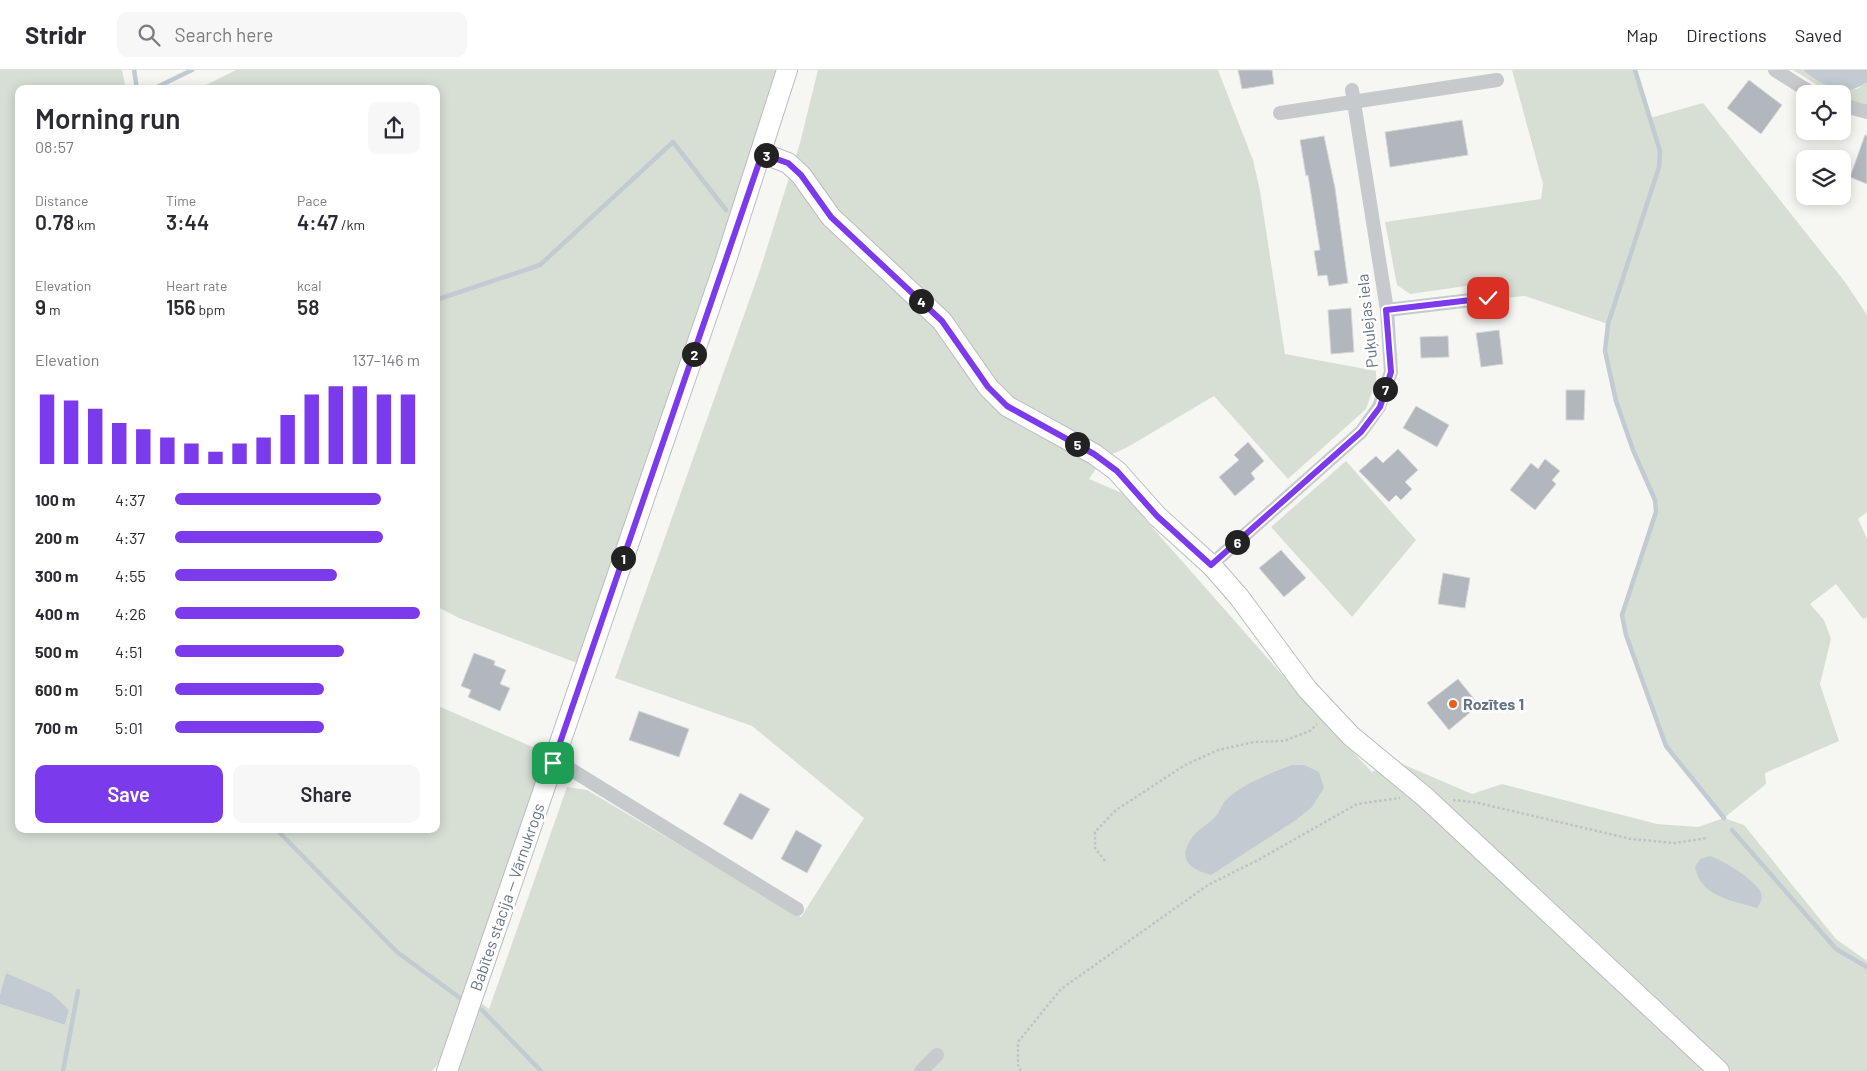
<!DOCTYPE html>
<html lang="en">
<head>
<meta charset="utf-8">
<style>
	body { margin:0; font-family:Barlow,sans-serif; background:#f7f7f7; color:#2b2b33; height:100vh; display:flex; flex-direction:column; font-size:19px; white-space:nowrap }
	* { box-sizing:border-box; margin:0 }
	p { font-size:16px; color:#7c7c81 }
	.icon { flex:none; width:28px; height:28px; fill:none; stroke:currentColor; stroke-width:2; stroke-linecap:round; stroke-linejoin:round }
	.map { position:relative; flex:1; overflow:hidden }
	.panel { position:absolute; left:15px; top:15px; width:425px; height:748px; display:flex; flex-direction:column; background:#fff; border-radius:10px; box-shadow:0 2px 12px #0003 }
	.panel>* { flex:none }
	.buttons { position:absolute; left:1796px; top:15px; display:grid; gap:10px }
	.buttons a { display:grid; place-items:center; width:55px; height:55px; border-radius:10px; background:#fff; box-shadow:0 2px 12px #0003; font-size:25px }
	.pin { position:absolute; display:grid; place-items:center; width:42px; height:42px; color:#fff; margin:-21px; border-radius:10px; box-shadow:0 2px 8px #0006 }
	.km { position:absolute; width:25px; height:25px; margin:-12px; border-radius:50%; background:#222; color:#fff; font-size:14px; line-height:25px; text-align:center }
	.round { display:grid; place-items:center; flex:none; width:52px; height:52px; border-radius:10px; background:#f7f7f7 }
	.head { display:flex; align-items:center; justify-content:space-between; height:85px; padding:0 20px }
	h1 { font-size:28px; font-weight:600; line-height:38px }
	.stats { display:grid; grid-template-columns:repeat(3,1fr); gap:8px; height:85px; padding:5px 20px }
	.stats div { display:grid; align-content:center }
	.stats b { font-size:21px; font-weight:600 }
	.stats small { font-size:14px; font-weight:400 }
	.stats p { font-size:14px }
	.chart { height:140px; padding:10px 20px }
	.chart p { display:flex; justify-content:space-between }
	.chart svg { width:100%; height:90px; margin-top:5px; stroke:#7c3aed; stroke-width:6 }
	.button { display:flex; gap:10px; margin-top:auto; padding:10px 20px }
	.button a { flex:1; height:58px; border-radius:10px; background:#7c3aed; color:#fff; font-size:20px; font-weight:600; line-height:58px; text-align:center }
	.button a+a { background:#f7f7f7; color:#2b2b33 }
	ul { padding:0 20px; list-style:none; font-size:16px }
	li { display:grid; grid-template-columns:80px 60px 1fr; align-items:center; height:38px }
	li i { height:12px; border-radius:6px; background:#7c3aed }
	header { display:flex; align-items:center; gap:30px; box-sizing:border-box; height:70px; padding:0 25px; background:#fff; border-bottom:1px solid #e1e1e2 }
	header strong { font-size:24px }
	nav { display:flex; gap:28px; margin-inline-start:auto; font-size:18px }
	.search { width:350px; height:45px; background:#f7f7f7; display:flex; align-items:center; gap:12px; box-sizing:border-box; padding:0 18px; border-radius:10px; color:#7c7c81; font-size:19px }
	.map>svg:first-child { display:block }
	.green { fill:#d7dfd4; fill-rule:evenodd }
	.water { fill:#c2cbd1 }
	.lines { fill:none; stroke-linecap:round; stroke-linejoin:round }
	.stream { stroke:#c2cbd1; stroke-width:4.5 }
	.building { fill:#b1b7bd; stroke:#d8d8d6 }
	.secondary-casing { stroke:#b8bdc2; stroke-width:22 }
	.path { stroke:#c0c1c4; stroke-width:2.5; stroke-dasharray:2.5 2.5; stroke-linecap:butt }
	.street { stroke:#c6cacd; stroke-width:14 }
	.secondary { stroke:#fff; stroke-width:20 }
	.route-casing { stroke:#fff; stroke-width:10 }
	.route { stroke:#7c3aed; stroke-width:6 }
	.poi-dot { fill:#ed5c1d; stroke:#fff; stroke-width:2 }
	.labels { text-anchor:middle; stroke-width:5; stroke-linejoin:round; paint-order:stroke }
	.street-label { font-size:16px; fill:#647486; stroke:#fff }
	.poi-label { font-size:16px; font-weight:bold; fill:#647486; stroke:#fff; text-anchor:start }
</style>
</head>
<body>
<header>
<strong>Stridr</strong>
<div class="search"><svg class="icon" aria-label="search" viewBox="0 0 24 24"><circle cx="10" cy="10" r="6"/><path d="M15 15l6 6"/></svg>Search here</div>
<nav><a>Map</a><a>Directions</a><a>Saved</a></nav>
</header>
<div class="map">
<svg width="1867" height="1001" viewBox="0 0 1867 1001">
	<rect width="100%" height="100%" fill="#f6f7f3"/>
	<!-- green -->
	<path class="green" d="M0 0H122L126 19H19V759H436V635L551 685 467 922 489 939 567 717 587 720 801 847 864 748 752 656 615 608 760 200 800 73 818 0H1218L1253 90 1260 121 1285 284 1376 301V311L1366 339 1288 409 1214 326 1126 378 1103 388 1089 409 1122 423 1315 642 1372 702 1393 690 1472 724 1502 714 1657 754 1698 757 1724 748 1666 676 1626 565 1622 545 1656 442 1655 430 1633 380 1616 331 1605 281 1608 254 1525 226 1503 228 1501 211 1410 224 1397 215 1385 152 1541 129 1543 114 1512 0H1635L1650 48 1703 33 1845 212 1867 245V442L1858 449 1867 469V547L1863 549 1836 514 1810 534 1824 550 1831 569 1820 614 1839 671 1765 703 1766 714 1724 748 1744 755 1836 869 1867 891V1001H457L452 976 432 1001H0V934L65 955 69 940 6 903 0 924ZM1291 695 1194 765 1216 747 1226 730 1258 709Z
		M236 0H778L761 61 577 593 459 548 436 536V19H198Z
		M1793 0H1803L1831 17 1857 19 1867 12V37L1843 30 1842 24H1832Z
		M1346 391 1416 470 1352 547 1271 457Z"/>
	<!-- water -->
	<path class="water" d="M1803 0H1867V12C1844 29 1824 16 1803 0Z
		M1291 695H1304L1319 702 1324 718 1312 737 1296 750 1211 805C1188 799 1176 788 1194 765 1199 759 1208 754 1214 748 1220 743 1221 734 1227 729 1244 713 1269 704 1291 695Z
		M1710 786C1723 790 1757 811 1761 823 1763 829 1760 833 1757 838 1731 830 1701 827 1695 797L1700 789Z
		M6 903 51 923 69 940 65 955 0 934V924Z"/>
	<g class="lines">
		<!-- stream -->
		<path class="stream" d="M134 0 137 19
			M1635 0 1660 81 1659 97 1608 254 1605 281 1616 331 1633 380 1655 430 1656 442 1622 545 1626 565 1666 676 1724 748
			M153 19 192 0
			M436 230 540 195 673 72 726 140
			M276 759 397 882 460 928
			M1732 760 1836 879 1867 897
			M482 940 541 1001
			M63 1001 78 921"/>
	</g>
	<!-- building -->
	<path class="building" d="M1238 0H1272L1274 14 1242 19Z
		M1749 10 1782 35 1761 64 1727 38Z
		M1462 50 1468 85 1390 97 1385 62Z
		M1865 65H1867V114L1850 107Z
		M1324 66 1335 118 1348 213 1329 216 1327 205 1318 206 1314 181 1320 180 1308 105 1306 106 1300 70Z
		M1351 238 1354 282 1331 284 1328 240Z
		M1499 260 1503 294 1481 297 1476 263Z
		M1448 266 1449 287 1421 288 1420 267Z
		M1566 320H1585L1584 350H1566Z
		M1416 336 1449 355 1437 377 1403 358Z
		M1248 372 1264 391 1251 403 1255 409 1235 426 1219 407 1239 390 1234 385Z
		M1398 379 1418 400 1405 412 1412 419 1401 430 1396 425 1389 432 1359 401 1376 386 1383 393Z
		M1545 389 1560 401 1552 410 1556 414 1535 440 1510 420 1531 393 1538 399Z
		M1281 480 1306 508 1284 527 1259 498Z
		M1443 503 1470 508 1465 538 1438 534Z
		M474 583 495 591 494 595 506 600 500 614 510 618 500 641 468 627 471 620 461 616Z
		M1458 609 1479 635 1449 660 1427 633Z
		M639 641 689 659 679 687 629 670Z
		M740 723 770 739 752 770 723 754Z
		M796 760 822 775 807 803 781 789Z"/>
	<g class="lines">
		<defs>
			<path id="secondary" d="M762 83 788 93 801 105 831 147 942 251 988 317 1007 336 1094 384 1117 401 1157 446 1211 495 1239 527 1307 619 1351 666 1425 727 1719 1001
				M447 1001 726 190 787 0"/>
		</defs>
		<!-- secondary casing -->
		<use href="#secondary" class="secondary-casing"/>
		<!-- path -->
		<path class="path" d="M1453 730 1474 732 1631 769 1675 773 1707 768
			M1105 791 1095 778V762L1116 740 1185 695 1218 680 1254 672 1284 671 1310 661 1317 654
			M1021 1001 1018 995V972L1061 919 1208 815 1258 790 1357 734 1400 728"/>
		<!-- street -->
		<path class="street" d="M1775 0 1813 24
			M1842 35 1867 42
			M1280 43 1497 10
			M1387 240 1488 228
			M1211 495 1361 362 1379 337 1391 302 1387 240 1352 20
			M553 693 570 699 797 839
			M921 1001 937 985"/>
		<!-- secondary -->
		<use href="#secondary" class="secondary"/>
	</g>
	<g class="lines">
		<defs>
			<path id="route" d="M553 693 762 84 788 93 801 105 831 147 942 251 988 317 1007 336 1094 384 1117 401 1157 446 1211 495 1361 362 1380 337 1391 302 1386 240 1488 228"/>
		</defs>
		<!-- route casing -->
		<use href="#route" class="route-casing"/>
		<!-- route -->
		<use href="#route" class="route"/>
	</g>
	<!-- markers -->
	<circle class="poi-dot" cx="1453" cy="634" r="5"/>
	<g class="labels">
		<!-- street labels -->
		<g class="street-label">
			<text transform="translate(1367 251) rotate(-96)" y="6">Puķulejas iela</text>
			<text transform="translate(507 827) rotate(-71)" y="6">Babītes stacija — Vārnukrogs</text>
		</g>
		<!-- poi labels -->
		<g class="poi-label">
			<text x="1463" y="640">Rozītes 1</text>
		</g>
	</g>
</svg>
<div class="buttons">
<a><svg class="icon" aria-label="locate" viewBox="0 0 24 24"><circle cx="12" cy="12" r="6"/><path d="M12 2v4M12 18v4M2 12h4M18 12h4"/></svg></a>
<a><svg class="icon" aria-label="layers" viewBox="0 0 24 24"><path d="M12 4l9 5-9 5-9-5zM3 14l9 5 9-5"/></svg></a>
</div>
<div class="pin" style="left:553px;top:693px;background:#1e9e55"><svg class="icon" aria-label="arrive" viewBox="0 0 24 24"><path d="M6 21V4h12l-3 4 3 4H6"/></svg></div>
<div class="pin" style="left:1488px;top:228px;background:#d93025"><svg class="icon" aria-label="check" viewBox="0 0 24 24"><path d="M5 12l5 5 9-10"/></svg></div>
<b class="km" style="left:623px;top:488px">1</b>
<b class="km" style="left:694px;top:284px">2</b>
<b class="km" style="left:766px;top:85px">3</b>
<b class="km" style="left:921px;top:231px">4</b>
<b class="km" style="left:1077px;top:374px">5</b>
<b class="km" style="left:1237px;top:472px">6</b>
<b class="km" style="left:1385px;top:319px">7</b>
<section class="panel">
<div class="head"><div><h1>Morning run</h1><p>08:57</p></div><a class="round"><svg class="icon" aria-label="share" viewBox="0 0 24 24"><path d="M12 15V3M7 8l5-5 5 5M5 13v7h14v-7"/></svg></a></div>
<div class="stats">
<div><p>Distance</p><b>0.78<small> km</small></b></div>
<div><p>Time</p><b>3:44</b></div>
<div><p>Pace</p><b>4:47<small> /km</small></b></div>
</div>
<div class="stats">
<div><p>Elevation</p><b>9<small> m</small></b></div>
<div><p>Heart rate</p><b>156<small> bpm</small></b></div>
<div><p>kcal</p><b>58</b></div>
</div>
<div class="chart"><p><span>Elevation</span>137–146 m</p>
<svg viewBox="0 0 160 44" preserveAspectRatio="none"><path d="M5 44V10M15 44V13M25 44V17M35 44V24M45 44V27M55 44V31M65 44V34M75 44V38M85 44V34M95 44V31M105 44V20M115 44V10M125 44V6M135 44V6M145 44V10M155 44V10"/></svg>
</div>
<ul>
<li><b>100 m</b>4:37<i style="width:84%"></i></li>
<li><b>200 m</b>4:37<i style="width:85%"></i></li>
<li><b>300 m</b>4:55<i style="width:66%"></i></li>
<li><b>400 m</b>4:26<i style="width:100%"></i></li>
<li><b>500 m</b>4:51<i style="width:69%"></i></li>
<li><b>600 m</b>5:01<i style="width:61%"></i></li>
<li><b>700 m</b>5:01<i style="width:61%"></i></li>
</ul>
<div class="button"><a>Save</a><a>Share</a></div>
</section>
</div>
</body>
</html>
